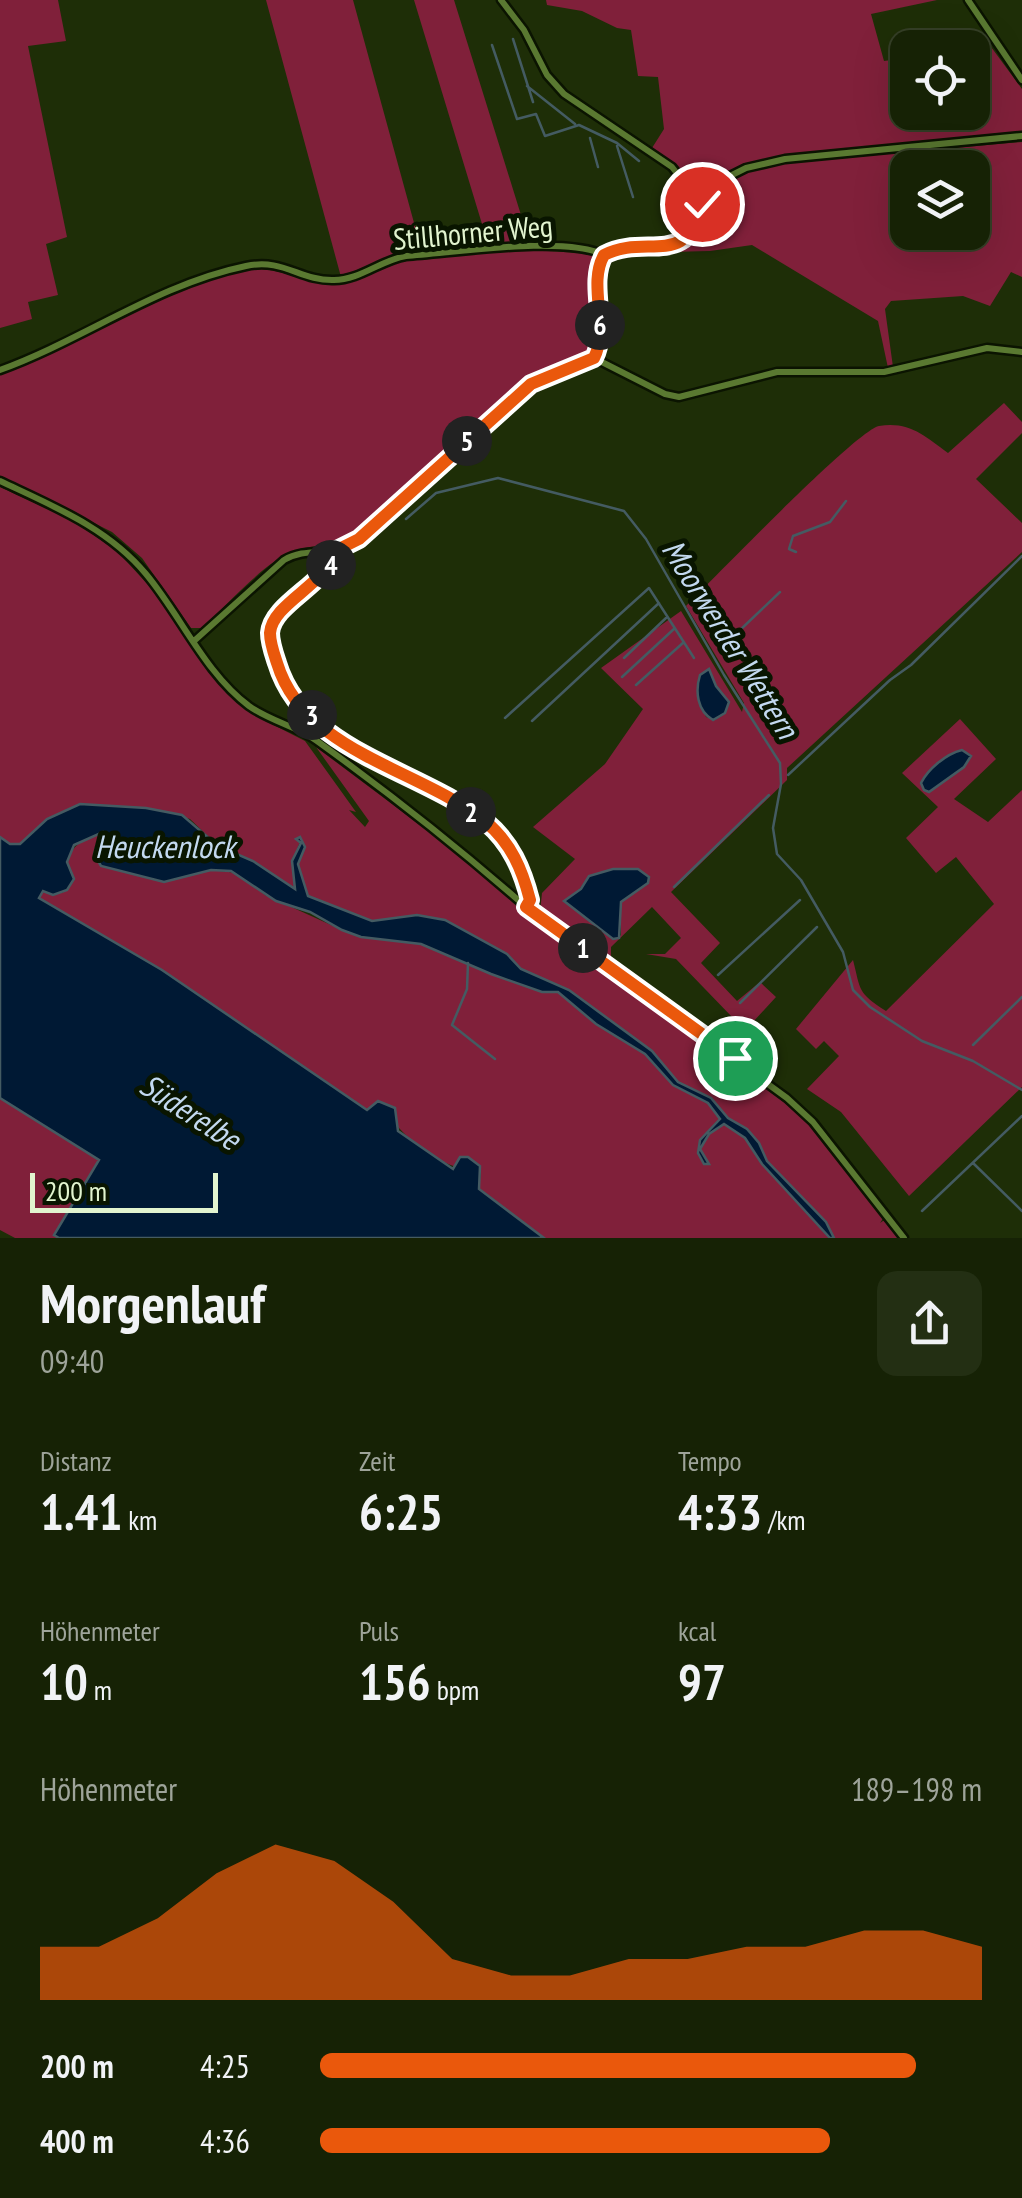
<!DOCTYPE html>
<html lang="de">
<head>
<meta charset="utf-8">
<style>
	body { margin:0; font-family:"PT Sans Narrow",sans-serif; background:#232f13; color:#f1f3f6; height:100vh; display:flex; flex-direction:column; font-size:38px; white-space:nowrap }
	* { box-sizing:border-box; margin:0 }
	p { font-size:32px; color:#9ea49a }
	.icon { flex:none; width:55px; height:55px; fill:none; stroke:currentColor; stroke-width:2; stroke-linecap:round; stroke-linejoin:round }
	.map { position:relative; height:1238px; overflow:hidden }
	.panel { display:flex; flex-direction:column; background:#162205; flex:1 }
	.panel>* { flex:none }
	.tools { position:absolute; left:890px; top:30px; display:grid; gap:20px }
	.tools a { display:grid; place-items:center; width:100px; height:100px; border-radius:20px; background:#162205; box-shadow:0 10px 40px #0002,0 0 0 2px #353f27; font-size:50px }
	.scale { position:absolute; left:30px; bottom:25px; width:188px; box-sizing:border-box; padding-left:10px; border:5px solid #e2f4cf; border-top:0; font-size:28px; line-height:35px; white-space:nowrap; color:#e2f4cf; -webkit-text-stroke:8px #091500; paint-order:stroke }
	.pin { position:absolute; display:grid; place-items:center; width:85px; height:85px; color:#fff; margin:-42px; border:5px solid #fff; border-radius:50%; box-shadow:0 2px 10px #0007 }
	.km { position:absolute; width:50px; height:50px; margin:-25px; border-radius:50%; background:#222; color:#fff; font-size:28px; line-height:50px; text-align:center }
	.round { display:grid; place-items:center; flex:none; width:105px; height:105px; border-radius:20px; background:#232f13 }
	.overview { display:flex; align-items:center; justify-content:space-between; height:170px; padding:0 40px }
	h1 { font-size:55px; font-weight:800; line-height:75px }
	.stats { display:grid; grid-template-columns:repeat(3,1fr); gap:15px; height:170px; padding:10px 40px }
	.stats div { display:grid; align-content:center }
	.stats b { font-size:50px; font-weight:800 }
	.stats small { font-size:28px; font-weight:400 }
	.stats p { font-size:28px }
	.chart { height:280px; padding:20px 40px }
	.chart p { display:flex; justify-content:space-between }
	.chart svg { width:100%; height:180px; margin-top:10px; fill:#ea580c; opacity:.7 }
	ul { padding:0 40px; list-style:none; font-size:32px }
	li { display:grid; grid-template-columns:160px 120px 1fr; align-items:center; height:75px }
	li i { height:25px; border-radius:12px; background:#ea580c }
	.map>svg:first-child { display:block }
	.green { fill:#80203a; fill-rule:evenodd }
	.water { fill:#001934; stroke:#445b62; stroke-width:2.5 }
	.lines { fill:none; stroke-linecap:round; stroke-linejoin:round }
	.stream { stroke:#445b62; stroke-width:2.5 }
	.minor-casing { stroke:#0b1401; stroke-width:11 }
	.minor { stroke:#5a7931; stroke-width:6 }
	.route-casing { stroke:#fff; stroke-width:20 }
	.route { stroke:#ea580c; stroke-width:12 }
	.labels { text-anchor:middle; stroke-width:10; stroke-linejoin:round; paint-order:stroke }
	.street-label { font-size:30px; fill:#e2f4cf; stroke:#091500 }
	.water-label { font-size:32px; font-style:italic; fill:#c3d9ef; stroke:#091500 }
</style>
</head>
<body>
<div class="map">
<svg width="1022" height="1238" viewBox="0 0 1022 1238">
	<rect width="100%" height="100%" fill="#1e2e07"/>
	<!-- green -->
	<path class="green" d="M0 0H58L66 41 28 46 67 237 46 244 58 295 28 302 32 319 0 328Z
		M266 0H353L422 252 385 258 341 277Z
		M414 0H454L530 244 489 247Z
		M546 0H937L871 14 884 61 907 58 908 112H972V48L959 47 980 32 1022 89V131L784 155 745 165 697 192 682 172 652 148 664 129 658 77 638 76 631 30 617 28 582 11 547 5Z
		M1022 142V277L1011 272 990 306 963 296 891 301 885 309 893 367 888 368 878 321 752 245 710 251 626 253 676 248 697 234 719 186 747 172 785 163ZM908 168H972V232H908Z
		M532 250 594 254 592 352 529 382 354 536C334 549 315 543 294 551 265 561 225 607 202 628H191L142 558 112 532 0 476V374C82 345 155 290 240 271 282 262 300 287 337 284 360 283 374 269 394 262 436 249 488 253 532 250Z
		M1004 403 1022 422V433L976 479 1022 523V552L787 768V780L671 892 720 943 701 963 737 1001 760 982 776 997 752 1023 775 1050 733 1018 676 959 646 954H665L681 938 652 907 611 947V963L540 912 542 893 575 859 533 827 605 764 643 709 601 668 681 611 742 712 744 703 686 606C712 580 857 430 879 426 909 421 925 436 948 453ZM709 669 715 686 729 702 725 713 715 720 706 717 697 692 700 675ZM622 869 645 885 621 902V935L617 939 578 891 589 876Z
		M0 487 72 520 117 551 151 588 227 693 260 718 305 741 356 812 349 810 365 827 369 821 316 747 480 870 527 914 731 1061 727 1067 734 1063 805 1119 884 1217 880 1223 886 1219 901 1238H834L826 1222 767 1161 759 1143 747 1129 728 1118 711 1098 678 1082 652 1051 575 994 521 969 507 954 445 920 417 915 372 921 308 896 298 864 304 850 300 842 292 861 295 889 253 861 218 846 190 819 159 810 80 804 47 819 20 844H10L0 837Z
		M960 719 996 759 954 799 988 822 1022 790V1087L909 1196 841 1112 807 1089 839 1056 824 1041 816 1049 796 1029 853 960C861 991 857 992 886 1011L994 904 956 857 936 873 906 838 938 807 902 773Z
		M103 832 107 837 98 841 94 854 111 869 164 882 211 870 237 873 265 895 342 930 361 937 421 944 491 974 542 992H558L596 1024 645 1054 673 1085 708 1103 720 1118 700 1140 698 1153 704 1164 700 1149 709 1134 724 1124 739 1132 830 1238H544L479 1188 481 1172C436 1168 402 1138 379 1101L368 1110 162 970 38 898 43 891 63 893C70 856 63 846 103 832Z
		M0 1098 100 1160 54 1234 59 1238H15L0 1230Z"/>
	<!-- water -->
	<path class="water" d="M709 669 716 686 729 702 725 713 713 720C697 711 695 691 700 675Z
		M962 750 971 756 964 767 929 792 924 790 921 783C928 769 946 754 962 750Z
		M80 804 146 808 182 815 218 846 253 861 295 889 292 861 301 843 296 839 300 837 305 847 298 864 308 896 372 921 417 915 445 920 507 954 521 969 569 990 652 1051 678 1082 711 1098 728 1118 747 1129 759 1143 767 1161 826 1222 834 1238H830L762 1164 745 1138 724 1124 709 1134 700 1149 709 1164H704L698 1153 700 1140 720 1119 708 1103 673 1085 645 1054 596 1024 558 992H542L491 974 421 944 361 937 342 930 310 912 276 901 231 871 211 870 164 882 101 866 94 854 98 841 107 837 103 832 74 845 67 862 74 879 67 890 53 895 43 891 39 898 162 970 367 1110 378 1101 395 1108 398 1131 453 1169 460 1157H468L480 1166 479 1189 544 1238H59L54 1235 99 1160 0 1098V837L10 844H20L47 819Z
		M613 869H638L649 877 648 883 621 902 619 938 613 939 564 901 581 889 589 876Z"/>
	<g class="lines">
		<!-- stream -->
		<path class="stream" d="M513 39 533 102
			M492 45 517 119 536 114 545 136 579 125 617 143 639 161
			M527 86 575 124
			M590 138 598 167
			M617 146 633 197
			M406 519 436 493 498 478 624 511 646 539 724 675 780 763 781 784 773 828 777 854 801 880 843 952 853 990 870 1007 922 1041 973 1061 1022 1090
			M796 552 789 549 793 536 830 522 846 501
			M720 649 780 592
			M624 658 666 618
			M622 677 675 628
			M636 685 684 642
			M505 718 649 588 694 658
			M532 721 659 603
			M788 775 890 680 911 665 1022 556
			M674 887 769 795
			M468 963 467 989 452 1025 495 1059
			M718 975 800 900
			M740 1003 817 927
			M973 1045 1022 997
			M973 1163 1022 1211
			M922 1211 1022 1116"/>
		<defs>
			<path id="minor" d="M501 0 524 30 547 75 564 94 672 167 702 205
				M968 0 1022 80
				M594 358 665 394 679 397 777 372H884L987 348 1022 352
				M594 358C610 326 587 285 605 255
				M0 370C83 340 158 284 246 266 284 258 300 281 334 280 360 280 381 260 406 256 455 253 563 235 605 255L676 244 688 238 695 231 709 193 722 180 746 168 785 159 1022 136
				M0 481C53 506 108 528 146 574 181 616 205 673 249 706 270 721 296 726 317 741 389 793 459 848 526 907L787 1098 813 1122 904 1238
				M335 551 331 565 271 628C262 736 420 769 485 821 511 842 522 869 530 900L526 907
				M194 641 284 560C306 547 329 556 351 545L531 385 594 358"/>
		</defs>
		<!-- minor casing -->
		<use href="#minor" class="minor-casing"/>
		<!-- minor -->
		<use href="#minor" class="minor"/>
	</g>
	<g class="lines">
		<defs>
			<path id="route" d="M702 204C687 270 646 233 604 255 587 285 610 326 594 358L531 384 359 539 335 551C329 583 272 603 270 633 270 643 274 654 277 663 304 753 421 769 486 822 511 843 522 869 530 900L526 907 735 1058"/>
		</defs>
		<!-- route casing -->
		<use href="#route" class="route-casing"/>
		<!-- route -->
		<use href="#route" class="route"/>
	</g>
	<g class="labels">
		<!-- street labels -->
		<g class="street-label">
			<text transform="translate(473 233) rotate(-5)" y="10">Stillhorner Weg</text>
		</g>
		<!-- water labels -->
		<g class="water-label">
			<text transform="translate(730 639) rotate(58)" y="11">Moorwerder Wettern</text>
			<text x="165" y="858">Heuckenlock</text>
			<text transform="translate(190 1112) rotate(33)" y="11">Süderelbe</text>
		</g>
	</g>
</svg>
<div class="tools">
<a><svg class="icon" aria-label="locate" viewBox="0 0 24 24"><circle cx="12" cy="12" r="6"/><path d="M12 2v4M12 18v4M2 12h4M18 12h4"/></svg></a>
<a><svg class="icon" aria-label="layers" viewBox="0 0 24 24"><path d="M12 4l9 5-9 5-9-5zM3 14l9 5 9-5"/></svg></a>
</div>
<div class="scale">200 m</div>
<div class="pin" style="left:735px;top:1058px;background:#1e9e55"><svg class="icon" aria-label="arrive" viewBox="0 0 24 24"><path d="M6 21V4h12l-3 4 3 4H6"/></svg></div>
<div class="pin" style="left:702px;top:204px;background:#d93025"><svg class="icon" aria-label="check" viewBox="0 0 24 24"><path d="M5 12l5 5 9-10"/></svg></div>
<b class="km" style="left:583px;top:948px">1</b>
<b class="km" style="left:471px;top:812px">2</b>
<b class="km" style="left:312px;top:715px">3</b>
<b class="km" style="left:331px;top:565px">4</b>
<b class="km" style="left:467px;top:441px">5</b>
<b class="km" style="left:600px;top:325px">6</b>
</div>
<section class="panel">
<div class="overview"><div><h1>Morgenlauf</h1><p>09:40</p></div><a class="round"><svg class="icon" aria-label="share" viewBox="0 0 24 24"><path d="M12 15V3M7 8l5-5 5 5M5 13v7h14v-7"/></svg></a></div>
<div class="stats">
<div><p>Distanz</p><b>1.41<small> km</small></b></div>
<div><p>Zeit</p><b>6:25</b></div>
<div><p>Tempo</p><b>4:33<small> /km</small></b></div>
</div>
<div class="stats">
<div><p>Höhenmeter</p><b>10<small> m</small></b></div>
<div><p>Puls</p><b>156<small> bpm</small></b></div>
<div><p>kcal</p><b>97</b></div>
</div>
<div class="chart"><p><span>Höhenmeter</span>189–198 m</p>
<svg viewBox="0 0 160 44" preserveAspectRatio="none"><path d="M0 44V31L10 31L20 24L30 13L40 6L50 10L60 20L70 34L80 38L90 38L100 34L110 34L120 31L130 31L140 27L150 27L160 31V44z"/></svg>
</div>
<ul>
<li><b>200 m</b>4:25<i style="width:90%"></i></li>
<li><b>400 m</b>4:36<i style="width:77%"></i></li>
</ul>
</section>
</body>
</html>
